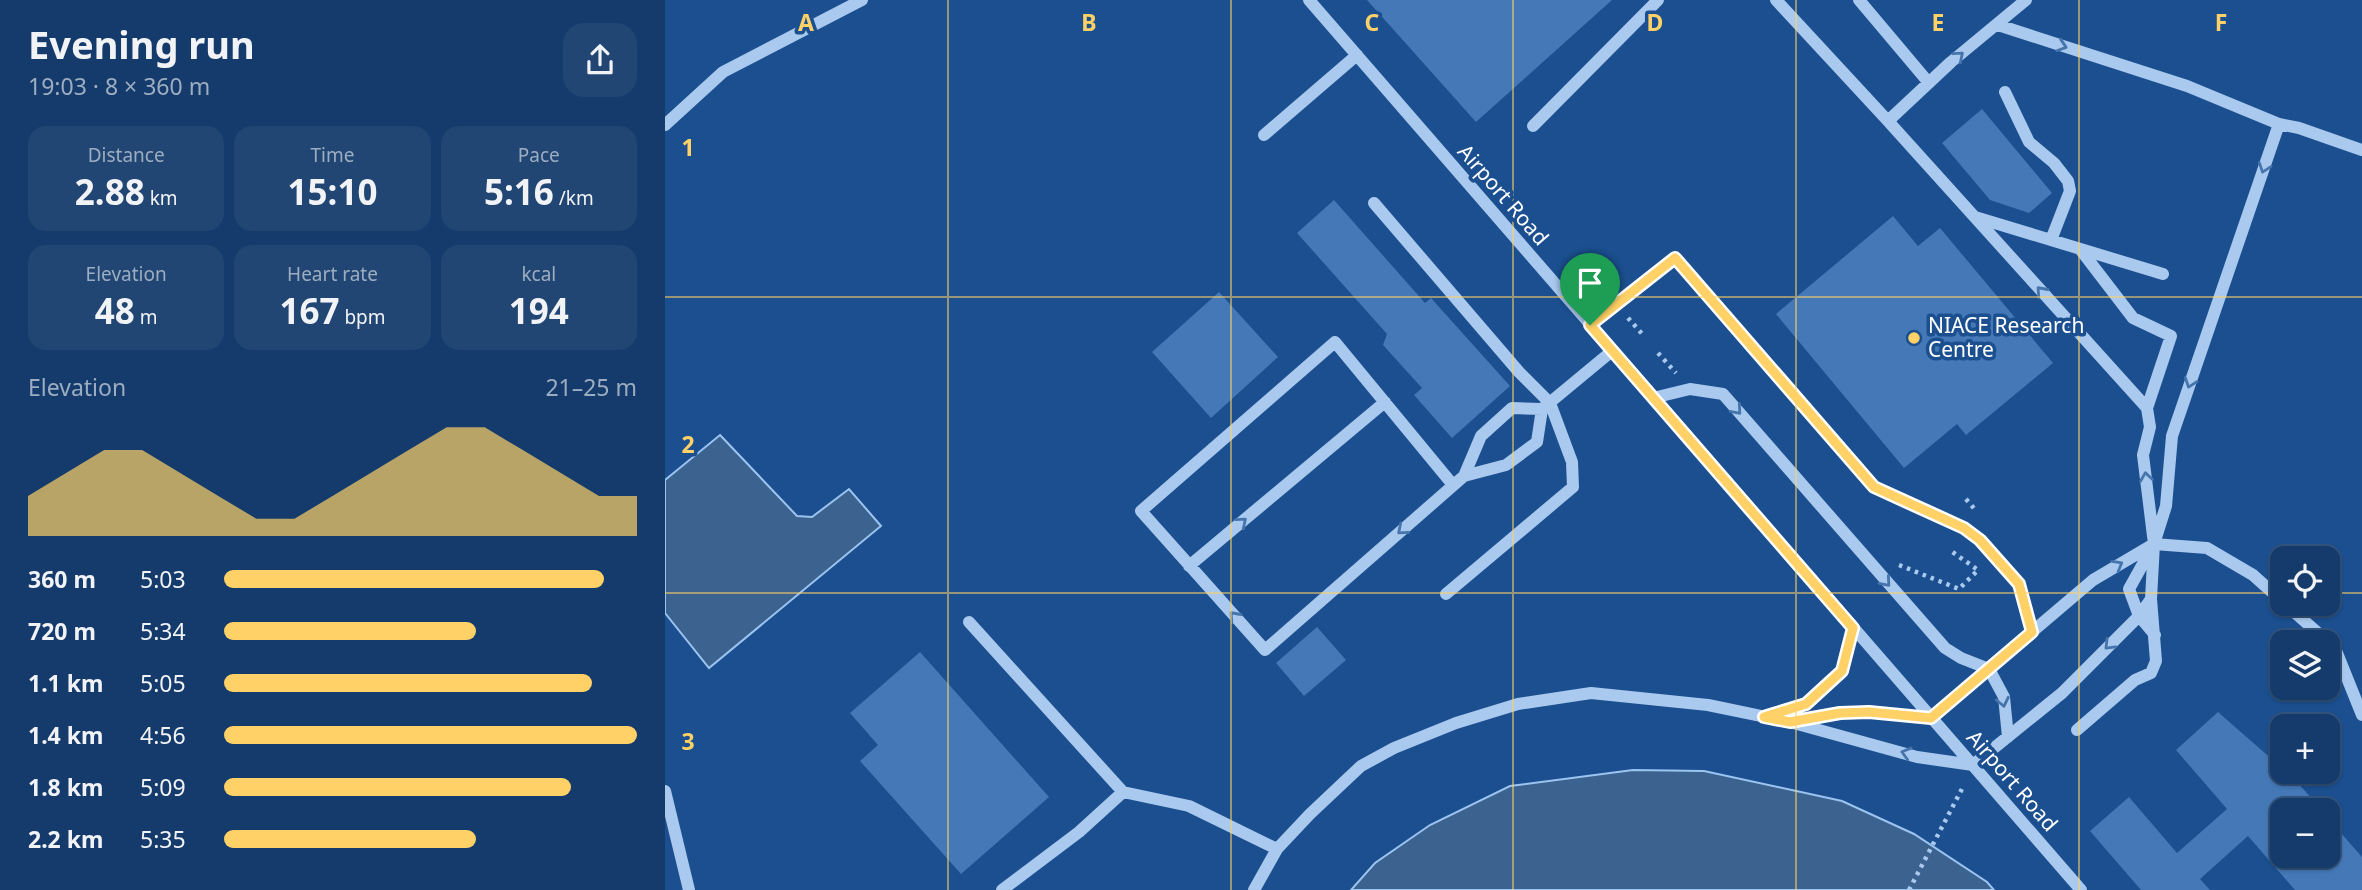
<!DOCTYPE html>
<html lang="en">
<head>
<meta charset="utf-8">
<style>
	body { margin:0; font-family:"Noto Sans",sans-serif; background:#214673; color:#f1f3f6; height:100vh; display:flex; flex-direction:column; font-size:26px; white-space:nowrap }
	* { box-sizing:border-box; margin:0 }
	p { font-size:23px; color:#9dadc1 }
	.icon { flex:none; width:38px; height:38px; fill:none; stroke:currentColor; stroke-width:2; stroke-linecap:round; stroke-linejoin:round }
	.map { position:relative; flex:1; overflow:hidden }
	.details { display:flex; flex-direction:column; background:#143b6b; width:665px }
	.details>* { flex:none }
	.fabs { position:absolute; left:1605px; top:546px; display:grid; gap:14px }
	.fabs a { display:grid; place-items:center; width:70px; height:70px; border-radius:14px; background:#143b6b; box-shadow:0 2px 5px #0004,0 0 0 2px #33557e; font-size:35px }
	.pin { position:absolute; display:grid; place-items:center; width:60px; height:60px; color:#fff; margin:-72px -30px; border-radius:50% 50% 50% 0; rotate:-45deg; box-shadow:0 0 7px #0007 }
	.pin .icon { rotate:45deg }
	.round { display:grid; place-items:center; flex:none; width:74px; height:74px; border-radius:21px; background:#214673 }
	.head { display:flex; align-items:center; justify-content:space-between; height:119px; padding:0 28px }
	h1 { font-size:38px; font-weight:700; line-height:52px }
	.figures { display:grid; grid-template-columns:repeat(3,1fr); gap:10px; height:119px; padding:7px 28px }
	.figures div { display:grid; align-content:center; border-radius:18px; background:#214673; text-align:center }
	.figures b { font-size:35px; font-weight:700 }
	.figures small { font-size:19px; font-weight:400 }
	.figures p { font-size:19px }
	.chart { height:196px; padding:14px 28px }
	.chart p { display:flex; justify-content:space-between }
	.chart svg { width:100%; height:126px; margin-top:7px; fill:#ffd166; opacity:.7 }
	ul { padding:0 28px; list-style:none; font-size:23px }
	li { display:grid; grid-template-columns:112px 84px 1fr; align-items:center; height:52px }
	li i { height:18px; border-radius:9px; background:#ffd166 }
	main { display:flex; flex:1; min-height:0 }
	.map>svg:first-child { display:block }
	.water { fill:#3c6290; stroke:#9cc4f0; stroke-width:2 }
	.building { fill:#4478b7 }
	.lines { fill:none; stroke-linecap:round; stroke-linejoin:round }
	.path { stroke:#a9c9ee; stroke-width:4.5; stroke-dasharray:3.5 5; stroke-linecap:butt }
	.minor { stroke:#a9c9ee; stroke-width:12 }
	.oneway { stroke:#4674ac }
	.route-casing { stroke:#fff; stroke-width:14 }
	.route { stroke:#ffd166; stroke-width:9 }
	.grid { fill:none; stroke:#ffd166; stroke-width:2; stroke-opacity:0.55 }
	.poi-dot { fill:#ffd166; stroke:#1b4f8f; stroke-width:2.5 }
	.labels { text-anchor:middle; stroke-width:7; stroke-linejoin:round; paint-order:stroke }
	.street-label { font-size:21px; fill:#fff; stroke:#1b4f8f }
	.poi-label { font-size:21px; fill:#fff; stroke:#1b4f8f; text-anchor:start }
	.grid-label { font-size:23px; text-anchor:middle; font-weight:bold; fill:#ffd166; stroke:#1b4f8f; stroke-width:7; stroke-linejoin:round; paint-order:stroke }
</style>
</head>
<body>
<main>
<section class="details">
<div class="head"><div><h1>Evening run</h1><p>19:03 · 8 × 360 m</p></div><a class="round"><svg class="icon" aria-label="share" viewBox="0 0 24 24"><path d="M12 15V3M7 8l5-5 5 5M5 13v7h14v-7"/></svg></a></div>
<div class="figures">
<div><p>Distance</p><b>2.88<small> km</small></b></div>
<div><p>Time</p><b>15:10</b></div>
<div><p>Pace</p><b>5:16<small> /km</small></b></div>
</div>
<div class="figures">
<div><p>Elevation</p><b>48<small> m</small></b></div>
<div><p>Heart rate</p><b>167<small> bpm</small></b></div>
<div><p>kcal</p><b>194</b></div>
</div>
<div class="chart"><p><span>Elevation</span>21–25 m</p>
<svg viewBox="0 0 160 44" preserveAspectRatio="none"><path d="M0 44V30L10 22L20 14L30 14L40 22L50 30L60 38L70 38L80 30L90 22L100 14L110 6L120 6L130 14L140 22L150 30L160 30V44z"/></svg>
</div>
<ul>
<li><b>360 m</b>5:03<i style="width:92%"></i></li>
<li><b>720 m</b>5:34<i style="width:61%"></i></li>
<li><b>1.1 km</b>5:05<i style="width:89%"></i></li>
<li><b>1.4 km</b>4:56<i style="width:100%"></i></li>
<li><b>1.8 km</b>5:09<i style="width:84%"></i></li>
<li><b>2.2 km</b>5:35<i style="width:61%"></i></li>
</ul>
</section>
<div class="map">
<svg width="1697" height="890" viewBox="0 0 1697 890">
	<rect width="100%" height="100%" fill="#1b4f8f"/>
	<!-- water -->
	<path class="water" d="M55 435 132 516 147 517 184 489 216 526 44 668 0 613V480Z
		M968 770 1039 771 1177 801 1249 834 1322 882 1329 890H686L710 863 765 825 845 786Z"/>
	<!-- building -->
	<path class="building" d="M702 0H947L811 122Z
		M1317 109 1387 193 1364 213 1325 200 1277 143Z
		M669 200 760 303 766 298 845 386 787 438 749 395 757 388 718 345 722 334 632 233Z
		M1228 216 1253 246 1275 228 1388 363 1301 435 1292 424 1239 468 1111 314Z
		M554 292 613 357 546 418 487 352Z
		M652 627 681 660 639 696 611 663Z
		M255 652 384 797 296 874 195 761 213 745 185 713Z
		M1553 712 1617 768V772H1621L1632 782 1657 810H1617V856H1662V817L1697 857V890H1630L1583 836 1535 879 1545 890H1476L1425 831 1464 797 1512 853 1562 809 1511 750Z"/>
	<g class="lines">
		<!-- path -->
		<path class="path" d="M925 275 939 291
			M963 318 979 336
			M993 353 1011 373
			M1301 499 1312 512
			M1234 565 1294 589 1313 570 1286 551
			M1244 890 1299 785"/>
		<!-- minor -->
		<path class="minor" d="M644 0 1416 890
			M1111 0 1223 121
			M1194 0 1264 83
			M1333 25 1522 86 1614 124 1507 436 1501 506 1489 544 1464 589 1474 616 1490 635
			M1340 92 1364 142 1389 163 1403 181 1405 191 1386 240
			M1614 124 1634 128 1697 150
			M0 125 58 72 197 0
			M868 126 993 0
			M599 135 692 55
			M709 203 854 372 885 403 907 462 908 487 781 594
			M1310 217 1498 274
			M1415 249 1468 318 1506 336 1482 408
			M925 325 1010 258 1209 487 1299 528 1315 540 1354 584 1367 632
			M988 398 1025 389 1058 394 1280 648 1296 658 1324 669 1339 697 1343 737
			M799 476 816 436 847 408 877 409
			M788 485 670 342 476 511 600 650 799 476 841 465 872 442 877 409 947 351
			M524 566 720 402
			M1620 604 1670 648 1697 715
			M304 622 458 792 524 806 612 849
			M1102 715 1141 704 1177 671 1188 628
			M1125 722 1252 757 1308 765 1397 693 1474 616 1486 599 1489 544 1478 455 1485 427 1482 408 1223 121 1286 62 1361 0
			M1412 730 1470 680 1486 673 1491 661 1486 599
			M0 791 24 890
			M337 890 414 832 458 792
			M589 890 612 849 645 814 696 766 729 748 791 723 853 704 926 693 1043 705 1125 722 1175 713 1204 712 1266 718 1428 580 1489 544 1542 548 1588 575 1617 601"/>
	</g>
	<!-- one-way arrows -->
	<defs><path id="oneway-chevron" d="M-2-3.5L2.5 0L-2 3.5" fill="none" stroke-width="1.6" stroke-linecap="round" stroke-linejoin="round" transform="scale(1.75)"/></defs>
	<g class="oneway">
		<use href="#oneway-chevron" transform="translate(1397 46) rotate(18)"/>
		<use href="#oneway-chevron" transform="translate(1294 56) rotate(-40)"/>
		<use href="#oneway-chevron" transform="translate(1599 168) rotate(109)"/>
		<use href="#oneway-chevron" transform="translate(1376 291) rotate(-132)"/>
		<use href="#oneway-chevron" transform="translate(1525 383) rotate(109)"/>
		<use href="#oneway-chevron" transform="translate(1072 410) rotate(49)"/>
		<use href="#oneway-chevron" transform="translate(1481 477) rotate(-98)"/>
		<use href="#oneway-chevron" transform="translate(577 522) rotate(-40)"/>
		<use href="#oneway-chevron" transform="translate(737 530) rotate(139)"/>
		<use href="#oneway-chevron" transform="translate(1453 565) rotate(-30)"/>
		<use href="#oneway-chevron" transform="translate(1221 582) rotate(49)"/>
		<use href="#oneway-chevron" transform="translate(569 616) rotate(-132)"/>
		<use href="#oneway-chevron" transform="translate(1444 645) rotate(135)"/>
		<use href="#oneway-chevron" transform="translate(1338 702) rotate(78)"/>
		<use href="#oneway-chevron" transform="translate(1241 753) rotate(-164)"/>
	</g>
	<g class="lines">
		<defs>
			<path id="route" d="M1010 258 1209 487 1299 528 1315 540 1354 584 1367 632 1266 718 1204 712 1175 713 1125 722 1099 717 1141 704 1177 671 1188 628 925 325Z"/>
		</defs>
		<!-- route casing -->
		<use href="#route" class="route-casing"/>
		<!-- route -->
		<use href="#route" class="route"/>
	</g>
	<!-- grid -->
	<path class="grid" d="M283 0V890M566 0V890M848 0V890M1131 0V890M1414 0V890M0 297H1697M0 593H1617M1662 593H1697"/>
	<!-- markers -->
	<circle class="poi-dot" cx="1249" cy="338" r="7"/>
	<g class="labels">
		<!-- street labels -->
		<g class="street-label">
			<text transform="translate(838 195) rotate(49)" y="7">Airport Road</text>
			<text transform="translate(1347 781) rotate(49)" y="7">Airport Road</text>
		</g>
		<!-- poi labels -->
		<g class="poi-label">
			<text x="1263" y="333">NIACE Research<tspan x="1263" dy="24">Centre</tspan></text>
		</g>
	</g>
	<g class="grid-label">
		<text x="141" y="31">A</text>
		<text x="424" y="31">B</text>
		<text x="707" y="31">C</text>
		<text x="990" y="31">D</text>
		<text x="1273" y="31">E</text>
		<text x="1556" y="31">F</text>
		<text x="23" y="156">1</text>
		<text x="23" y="453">2</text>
		<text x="23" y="750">3</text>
	</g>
</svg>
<div class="fabs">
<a><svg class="icon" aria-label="locate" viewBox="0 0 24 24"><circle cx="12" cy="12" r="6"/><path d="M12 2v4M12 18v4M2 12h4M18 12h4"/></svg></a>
<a><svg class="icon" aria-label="layers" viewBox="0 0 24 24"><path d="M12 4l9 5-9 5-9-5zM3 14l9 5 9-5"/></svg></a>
<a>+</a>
<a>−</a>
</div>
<div class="pin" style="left:925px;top:325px;background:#1e9e55"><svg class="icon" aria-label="arrive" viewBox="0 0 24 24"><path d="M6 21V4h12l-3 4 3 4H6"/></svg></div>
</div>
</main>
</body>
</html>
